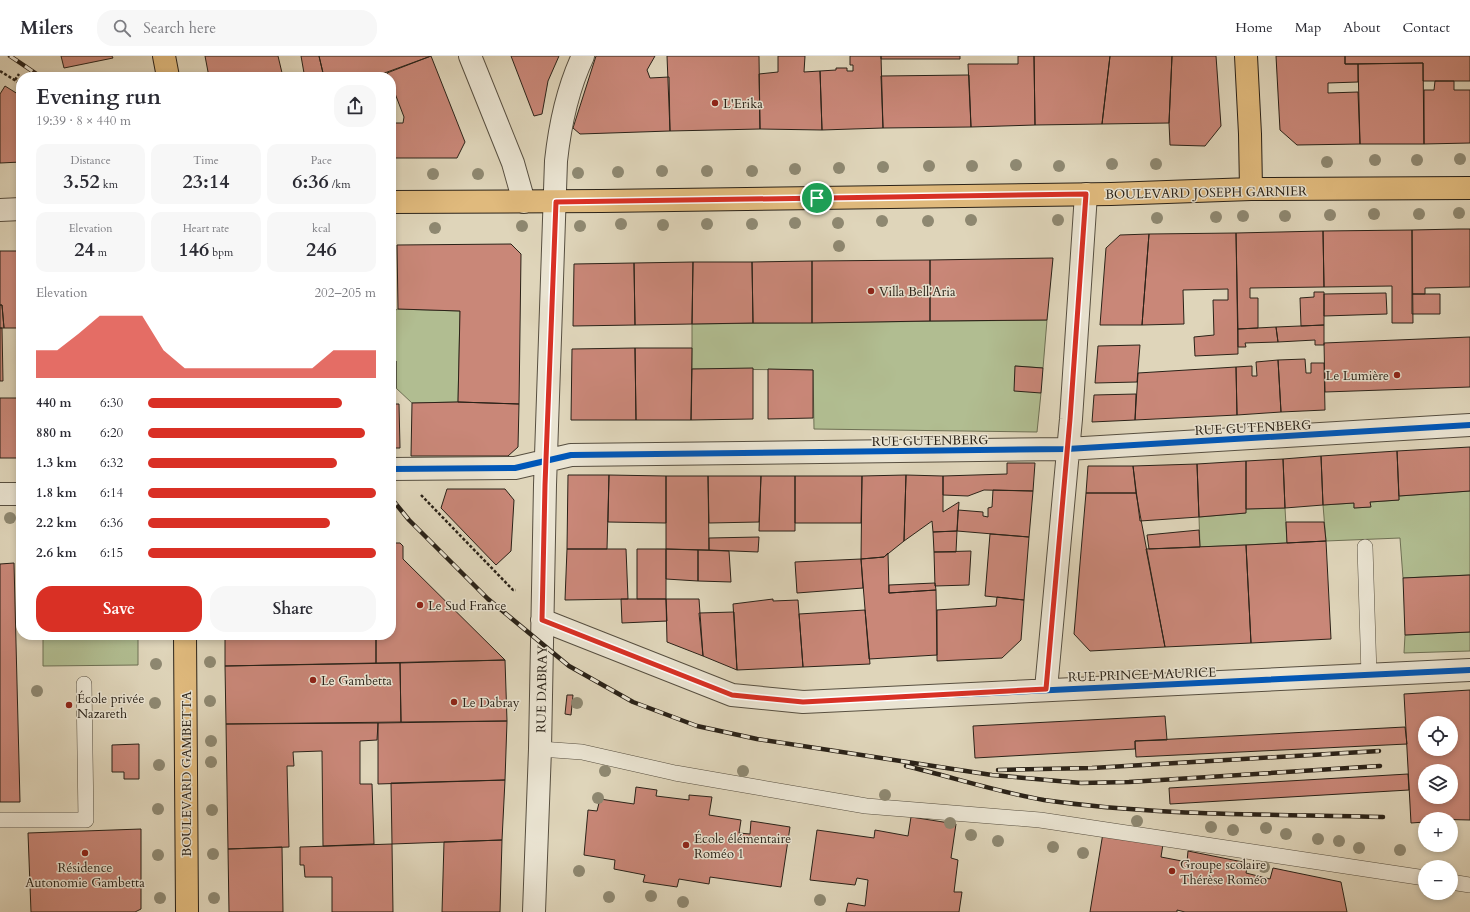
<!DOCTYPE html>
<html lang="en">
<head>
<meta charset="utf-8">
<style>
	body { margin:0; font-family:Cardo,serif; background:#f7f7f7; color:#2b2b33; height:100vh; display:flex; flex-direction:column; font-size:15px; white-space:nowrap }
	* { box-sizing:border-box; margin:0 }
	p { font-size:13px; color:#7c7c81 }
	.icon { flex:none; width:22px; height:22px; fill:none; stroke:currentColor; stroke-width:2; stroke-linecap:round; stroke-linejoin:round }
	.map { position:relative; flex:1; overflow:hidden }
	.drawer { position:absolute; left:16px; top:16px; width:380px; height:568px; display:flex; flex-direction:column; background:#fff; border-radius:16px; box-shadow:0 2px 6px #0003 }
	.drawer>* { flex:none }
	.controls { position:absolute; left:1418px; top:660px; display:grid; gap:8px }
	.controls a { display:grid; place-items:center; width:40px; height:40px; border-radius:50%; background:#fff; box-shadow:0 2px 6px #0003; font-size:20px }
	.pin { position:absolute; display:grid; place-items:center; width:34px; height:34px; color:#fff; margin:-17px; border:2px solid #fff; border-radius:50%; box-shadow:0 1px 4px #0007 }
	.round { display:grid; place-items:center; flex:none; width:42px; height:42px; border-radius:16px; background:#f7f7f7 }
	.summary { display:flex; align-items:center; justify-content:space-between; height:68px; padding:0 20px }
	h1 { font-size:22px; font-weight:700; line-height:30px }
	.metrics { display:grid; grid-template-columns:repeat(3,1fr); gap:6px; height:68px; padding:4px 20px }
	.metrics div { display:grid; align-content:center; border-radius:10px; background:#f7f7f7; text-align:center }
	.metrics b { font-size:20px; font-weight:700 }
	.metrics small { font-size:11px; font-weight:400 }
	.metrics p { font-size:11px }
	.chart { height:112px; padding:8px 20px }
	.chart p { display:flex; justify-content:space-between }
	.chart svg { width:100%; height:72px; margin-top:4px; fill:#d93025; opacity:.7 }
	.action { display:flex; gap:8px; margin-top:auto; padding:8px 20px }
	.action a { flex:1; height:46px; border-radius:16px; background:#d93025; color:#fff; font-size:16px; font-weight:700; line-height:46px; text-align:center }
	.action a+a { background:#f7f7f7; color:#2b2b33 }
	ul { padding:0 20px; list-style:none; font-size:13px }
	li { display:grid; grid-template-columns:64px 48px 1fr; align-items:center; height:30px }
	li i { height:10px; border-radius:5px; background:#d93025 }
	header { display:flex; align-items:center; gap:24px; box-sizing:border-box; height:56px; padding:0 20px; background:#fff; border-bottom:1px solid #e1e1e2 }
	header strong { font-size:19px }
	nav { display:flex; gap:22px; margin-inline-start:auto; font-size:14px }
	.search { width:280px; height:36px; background:#f7f7f7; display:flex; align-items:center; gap:10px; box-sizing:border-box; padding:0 14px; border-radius:16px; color:#7c7c81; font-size:15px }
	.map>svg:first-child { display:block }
	.green { fill:#b1bd91; stroke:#6e7054 }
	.building { fill:#c98778; stroke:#2a2218; fill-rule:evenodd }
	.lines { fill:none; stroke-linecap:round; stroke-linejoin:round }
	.service-casing { stroke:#574f40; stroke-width:16 }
	.minor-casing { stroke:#574f40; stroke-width:24 }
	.tertiary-casing { stroke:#574f40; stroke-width:24 }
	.primary-casing { stroke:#2a2218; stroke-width:24 }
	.path { stroke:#2a2218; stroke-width:2.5; stroke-dasharray:3 2; stroke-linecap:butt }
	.service { stroke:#eae4d2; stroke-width:15 }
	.minor { stroke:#eae4d2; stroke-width:22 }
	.tertiary { stroke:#eae4d2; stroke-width:22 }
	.primary { stroke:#e0ba7d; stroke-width:22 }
	.rail-casing { stroke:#2a2218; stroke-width:4.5 }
	.rail { stroke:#eae4d2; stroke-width:3; stroke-dasharray:9; stroke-linecap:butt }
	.cycleway-casing { stroke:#eae4d2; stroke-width:8 }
	.cycleway { stroke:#0057b8; stroke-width:6 }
	.tree { fill:#8e8871 }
	.route-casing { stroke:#fff; stroke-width:8 }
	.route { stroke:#d93025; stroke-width:5 }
	.poi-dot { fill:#8f2418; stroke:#eae4d2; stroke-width:1.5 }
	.labels { text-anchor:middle; stroke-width:3; stroke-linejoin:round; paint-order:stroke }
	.poi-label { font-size:13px; fill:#2a2218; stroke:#eae4d2; text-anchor:start }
	.street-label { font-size:13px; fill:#2a2218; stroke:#eae4d2 }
</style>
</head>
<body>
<header>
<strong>Milers</strong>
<div class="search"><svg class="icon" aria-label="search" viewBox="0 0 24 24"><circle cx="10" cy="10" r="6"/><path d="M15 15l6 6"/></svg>Search here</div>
<nav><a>Home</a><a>Map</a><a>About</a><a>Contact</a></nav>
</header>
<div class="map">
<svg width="1470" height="856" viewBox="0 0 1470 856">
	<rect width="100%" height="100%" fill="#dfd5ba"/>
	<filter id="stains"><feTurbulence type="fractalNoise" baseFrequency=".005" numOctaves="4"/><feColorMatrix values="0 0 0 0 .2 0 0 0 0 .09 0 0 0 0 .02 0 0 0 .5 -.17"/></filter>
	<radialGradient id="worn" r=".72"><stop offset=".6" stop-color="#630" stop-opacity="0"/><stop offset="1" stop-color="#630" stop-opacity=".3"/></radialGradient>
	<!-- green -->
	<path class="green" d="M398 253 460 255 458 346 412 347 396 332V305H391V256Z
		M1047 264 1043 312 1015 310 1041 337 1037 376 814 373 813 314 692 313V268Z
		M1470 435V519L1403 522 1400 482 1326 485 1323 449 1354 447V452L1370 451V446L1399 444V440Z
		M1285 452 1287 487 1200 491 1199 461 1245 457 1246 453Z
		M1470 576V595L1404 597 1405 579Z
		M43 579H138V609L43 610Z"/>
	<!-- building -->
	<path class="building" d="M61 0H112L113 2 64 12Z
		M205 0H278L283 21H209Z
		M301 0H319L323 17H304Z
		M319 0H431L379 19 323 17Z
		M431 0 465 86 457 102H391V67H403L404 61 391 27V21H389L387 17Z
		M511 0H559L548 25 542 58 534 60Z
		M596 0H655L647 14 650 22 669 21 670 75 580 78 573 72Z
		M667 0H759L760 73 670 75Z
		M778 0H805L804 16 820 15 822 74 760 73 759 18 778 16Z
		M850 0H881L883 72 822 74 820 15 836 14V12H847V15H853V9H850Z
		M881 0H960V3H881Z
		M1018 0H1034L1035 69 971 71 968 8H1018Z
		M1034 0H1110L1102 68 1035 69Z
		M1110 0H1172L1169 67 1102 68Z
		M1172 0H1216L1221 70 1205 90 1170 89 1169 67Z
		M1276 0H1345V8H1358V26L1328 27V37L1358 36 1360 88 1297 89 1280 74Z
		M1345 0H1470V25H1423V7L1345 8Z
		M1423 7 1424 88H1360L1358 8Z
		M304 17 379 19V21H304Z
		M969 19 971 71 883 72 881 20Z
		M1435 25H1454V34H1470V87L1424 88V34H1434Z
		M5 30 21 40V106L0 107V38Z
		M1459 173H1470V231L1425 232V238H1412V174Z
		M1412 174 1413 267H1392V230L1324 231 1323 175Z
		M1323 175 1324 231 1250 232V242H1258V272L1238 273 1236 177Z
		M1236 177 1238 298 1195 300 1194 281 1214 279 1213 244H1228V233L1183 234 1184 268 1142 269 1149 178Z
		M1149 178 1142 269H1100L1106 192 1120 179Z
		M511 188 521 198 519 348 458 346 460 255 398 253 397 189Z
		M0 195H21V272H4L2 249H0Z
		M1053 202 1047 264 930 265V204Z
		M930 204V265L812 267V205Z
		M812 205V267H753L752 206Z
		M693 206 692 268 635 269 634 207Z
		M693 206H752L753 267 692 268Z
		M634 207 635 269 573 270 574 208Z
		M1314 236H1324V269L1301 270 1300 242 1314 241Z
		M1386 237 1387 258 1324 260V238Z
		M1412 238H1440V258H1412Z
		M0 249H2L4 272H0Z
		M1324 269V289H1315V284L1278 286 1276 271Z
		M1276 271 1278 286 1245 287 1246 291H1238V273Z
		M0 272H2L3 325H0Z
		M1470 281V331L1325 336 1324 287Z
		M1140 289 1137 326 1095 327 1098 290Z
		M635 292 636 364H571L572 293Z
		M635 292H692L691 364H636Z
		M1305 303 1306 317H1311V307H1324L1325 354 1281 356 1278 304Z
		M1278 304 1281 356 1237 359 1236 311 1252 310V320H1257L1256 306Z
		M391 305H396V332H391Z
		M1015 310 1043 312 1041 337 1014 335Z
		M1236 311 1237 359 1135 364 1138 317Z
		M753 312V363L691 364 692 313Z
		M768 313 813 314V362L768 363Z
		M1136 338 1135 364 1092 366 1094 339Z
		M0 342H21V402H0Z
		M458 346 519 348 518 391 508 400H411L412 347Z
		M391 348H399L400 392H391Z
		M1470 391V435L1399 440 1397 395Z
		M1397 395 1399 444 1370 446 1371 451 1354 452V447L1323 449 1321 400Z
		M1321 400 1323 449 1285 452 1283 403Z
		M1283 403 1285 452 1246 453V405Z
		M1246 405V457L1199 461 1197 408Z
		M1007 407H1035L1033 435 984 434 968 440 943 439V420L1007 418Z
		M1197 408 1199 461 1140 465 1133 410Z
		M1088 410H1133L1136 437H1086Z
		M568 419H609L607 493H567Z
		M609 419 666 420V467L608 466Z
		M906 419 943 420V456L959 446 957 475 933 476 932 465 904 485Z
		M906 419 904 485 884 501 861 503 862 420Z
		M666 420H708L709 494 666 493Z
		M708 420H761L759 466 709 467Z
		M761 420H795V475H759Z
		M795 420H862L861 467H795Z
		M447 433H505L514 444 511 495 496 509 441 452Z
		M993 434 1033 435 1029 481 957 475 958 454 983 456V460L988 461V452L992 451Z
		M1086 437H1136L1165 591 1090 595 1074 578Z
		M1286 466H1324L1326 485 1287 487Z
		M1199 474 1200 491 1149 493 1147 479Z
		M957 475 956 496H934L933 476Z
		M990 478 1029 481 1024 544 985 540Z
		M759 481 758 496 709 494V482Z
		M1326 485 1331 583 1251 587 1246 489Z
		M391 487H400L403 490V503L505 604 376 607V579H391Z
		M1246 489 1251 587 1165 591 1146 493Z
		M567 493H626L628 543 565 544Z
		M637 493H666V543H637Z
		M666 493 698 494V525L666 523Z
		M698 494 729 495 731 526 698 525Z
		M971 495 969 529 935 530 934 496Z
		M888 497 889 537 936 534 937 599 869 603 861 503 884 501Z
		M861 503 863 532 797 537 795 506Z
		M14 507 20 746H0V508Z
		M1470 519V576L1405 579 1403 522Z
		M935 527 936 534 889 537V529Z
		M997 541 1024 544 1021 584 1002 602 937 605V554L996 550Z
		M621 543H666L667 565 622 567Z
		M666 543H699L703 600 667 586Z
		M773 543V545L798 544 803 611 737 614 733 548Z
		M865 554 870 608 803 611 799 558Z
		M734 556 737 614 703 600 699 557Z
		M225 579H376V607L225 610Z
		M505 604 507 665 401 666 400 607Z
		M400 607 401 666 226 668 225 610Z
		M1470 634V764L1425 763V766L1411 767 1404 638ZM1425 667H1451V693H1425ZM1425 715H1451V741H1425Z
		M567 639H573L571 659 565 658Z
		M1165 660 1167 684 1135 685V693L975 702 973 670Z
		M507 665 505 724 378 728V667Z
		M378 667 377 684 360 685V728H372L374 788 323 790 322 695 293 696 294 710H287L289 791 228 793 226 668Z
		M1405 671 1407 688 1136 701 1135 685Z
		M139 688V723H124V716H112V689Z
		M1408 718 1409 734 1170 748 1169 732Z
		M505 724 502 784 392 788 391 727Z
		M636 731 657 734 656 740 689 744V739L712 741 709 759 741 764 739 777 750 778 751 765 790 771 781 831 710 821 709 828 679 823 677 831 643 826 645 819 614 813 615 804 584 799 588 754 597 755 600 743 634 748Z
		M911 761 956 768 951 802 958 804 954 836H962L959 856H846L848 847 865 850 868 824 857 822 855 829 810 824 817 774 874 782 875 774 908 780Z
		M141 773V853L135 856H31L28 777Z
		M1103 777 1163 788 1161 801 1187 806 1188 795 1248 807 1246 817 1270 823 1273 812 1341 826 1347 856H1185L1177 854V856H1090Z
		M502 784 500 856H442L444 786Z
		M392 788 393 856H332V821H305L304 809H300V791Z
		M282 791 283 856H229L228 793Z"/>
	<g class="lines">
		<defs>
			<path id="service" d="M1365 491 1369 619
				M540 693 582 696 675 717 866 750 1040 764 1425 822
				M0 764H86L84 628
				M1451 826 1470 829"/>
			<path id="minor" d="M470 0 513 107 524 146
				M0 154 21 153
				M391 413 515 412 571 399 1067 393 1470 369
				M542 564 732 639 803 646 1470 614
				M1046 633 1071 363 1086 138
				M534 856 540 693 545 429 556 105C560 68 567 34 583 0"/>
			<path id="tertiary" d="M0 438H21"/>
			<path id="primary" d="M164 0 168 21
				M1246 0 1250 78 1251 133
				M391 146 602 145 1111 138 1251 133 1470 132
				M185 579 187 856"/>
		</defs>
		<!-- service casing -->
		<use href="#service" class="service-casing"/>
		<!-- minor casing -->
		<use href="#minor" class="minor-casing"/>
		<!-- tertiary casing -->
		<use href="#tertiary" class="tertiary-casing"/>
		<!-- primary casing -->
		<use href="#primary" class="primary-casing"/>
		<!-- path -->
		<path class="path" d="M0 15 21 28
			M15 24 19 18
			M421 439 513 534H516"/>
		<!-- service -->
		<use href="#service" class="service"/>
		<!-- minor -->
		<use href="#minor" class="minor"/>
		<!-- tertiary -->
		<use href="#tertiary" class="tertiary"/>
		<!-- primary -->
		<use href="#primary" class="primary"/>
		<defs>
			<path id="rail" d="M10 0 41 21
				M391 442 409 464 488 543 569 610 633 646 697 670 757 683 992 719 1081 727 1129 726 1380 710
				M906 710C952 721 998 736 1044 744 1156 760 1270 758 1383 761
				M998 714 1092 712 1379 695"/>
		</defs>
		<!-- rail casing -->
		<use href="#rail" class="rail-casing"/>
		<!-- rail -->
		<use href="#rail" class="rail"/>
		<defs>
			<path id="cycleway" d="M391 413 515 412 571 399 1067 393 1470 369
				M542 564 732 639 803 646 1470 614"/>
		</defs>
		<!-- cycleway casing -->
		<use href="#cycleway" class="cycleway-casing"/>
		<!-- cycleway -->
		<use href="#cycleway" class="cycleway"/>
	</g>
	<!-- trees -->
	<g class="tree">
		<circle cx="1460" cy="103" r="6"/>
		<circle cx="1375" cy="104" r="6"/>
		<circle cx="1417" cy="104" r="6"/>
		<circle cx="1327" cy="106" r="6"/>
		<circle cx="1112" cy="108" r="6"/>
		<circle cx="1156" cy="108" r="6"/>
		<circle cx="1016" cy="109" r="6"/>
		<circle cx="929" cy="110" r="6"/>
		<circle cx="972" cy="110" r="6"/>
		<circle cx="1059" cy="110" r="6"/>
		<circle cx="883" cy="111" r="6"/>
		<circle cx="839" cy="112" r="6"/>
		<circle cx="795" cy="113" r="6"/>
		<circle cx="662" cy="115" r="6"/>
		<circle cx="707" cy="115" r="6"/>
		<circle cx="752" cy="115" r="6"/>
		<circle cx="618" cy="116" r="6"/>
		<circle cx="578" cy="117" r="6"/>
		<circle cx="433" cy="118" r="6"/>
		<circle cx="478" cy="118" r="6"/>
		<circle cx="1459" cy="157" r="6"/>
		<circle cx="1374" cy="158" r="6"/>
		<circle cx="1419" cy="158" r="6"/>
		<circle cx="1330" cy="159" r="6"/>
		<circle cx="1243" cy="160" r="6"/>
		<circle cx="1285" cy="160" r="6"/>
		<circle cx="1216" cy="161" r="6"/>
		<circle cx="1157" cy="162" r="6"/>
		<circle cx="971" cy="164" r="6"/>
		<circle cx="1058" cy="164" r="6"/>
		<circle cx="882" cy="165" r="6"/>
		<circle cx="928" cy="165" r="6"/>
		<circle cx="795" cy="167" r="6"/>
		<circle cx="838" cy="167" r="6"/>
		<circle cx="621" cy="168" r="6"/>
		<circle cx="707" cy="168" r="6"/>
		<circle cx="752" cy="168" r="6"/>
		<circle cx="663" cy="169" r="6"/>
		<circle cx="522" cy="170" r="6"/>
		<circle cx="580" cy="170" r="6"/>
		<circle cx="435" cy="172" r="6"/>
		<circle cx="839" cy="190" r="6"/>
		<circle cx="10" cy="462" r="6"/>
		<circle cx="210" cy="606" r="6"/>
		<circle cx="156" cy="608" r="6"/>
		<circle cx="37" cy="635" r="6"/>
		<circle cx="210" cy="645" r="6"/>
		<circle cx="155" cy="647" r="6"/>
		<circle cx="577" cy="647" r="6"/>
		<circle cx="211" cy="685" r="6"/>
		<circle cx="211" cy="706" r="6"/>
		<circle cx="159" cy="709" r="6"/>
		<circle cx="605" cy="715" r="6"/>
		<circle cx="743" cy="715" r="6"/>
		<circle cx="885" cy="739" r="6"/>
		<circle cx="598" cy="742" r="6"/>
		<circle cx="158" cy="753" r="6"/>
		<circle cx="212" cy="754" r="6"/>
		<circle cx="1137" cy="765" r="6"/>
		<circle cx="950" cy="767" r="6"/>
		<circle cx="1211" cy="771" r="6"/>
		<circle cx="1266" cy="772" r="6"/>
		<circle cx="1233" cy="774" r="6"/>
		<circle cx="1286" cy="778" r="6"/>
		<circle cx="971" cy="779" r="6"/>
		<circle cx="1318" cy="783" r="6"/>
		<circle cx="998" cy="785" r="6"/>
		<circle cx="1339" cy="785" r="6"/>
		<circle cx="1053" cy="791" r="6"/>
		<circle cx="1359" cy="792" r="6"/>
		<circle cx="1400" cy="794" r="6"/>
		<circle cx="1083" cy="797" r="6"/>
		<circle cx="213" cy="798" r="6"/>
		<circle cx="158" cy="799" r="6"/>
		<circle cx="1264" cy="811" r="6"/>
		<circle cx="579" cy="815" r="6"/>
		<circle cx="651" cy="840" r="6"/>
		<circle cx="609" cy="841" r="6"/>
		<circle cx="160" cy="842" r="6"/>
		<circle cx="214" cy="842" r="6"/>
		<circle cx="820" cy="844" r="6"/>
		<circle cx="683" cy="846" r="6"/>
	</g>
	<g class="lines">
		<defs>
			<path id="route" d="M1086 138 1070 363 1046 633 803 646 732 639 542 564 545 429 556 146Z"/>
		</defs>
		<!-- route casing -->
		<use href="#route" class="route-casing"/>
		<!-- route -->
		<use href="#route" class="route"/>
	</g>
	<!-- markers -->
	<g class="poi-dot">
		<circle cx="715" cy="47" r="4"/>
		<circle cx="871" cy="235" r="4"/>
		<circle cx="1397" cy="319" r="4"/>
		<circle cx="420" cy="549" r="4"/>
		<circle cx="313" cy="624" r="4"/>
		<circle cx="454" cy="646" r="4"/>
		<circle cx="69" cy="649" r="4"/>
		<circle cx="686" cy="789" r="4"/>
		<circle cx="85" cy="797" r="4"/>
		<circle cx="1172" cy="815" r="4"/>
	</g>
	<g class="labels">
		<!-- poi labels -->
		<g class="poi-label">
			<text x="723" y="52">L'Erika</text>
			<text x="879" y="240">Villa Bell'Aria</text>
			<text x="1389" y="324" text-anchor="end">Le Lumière</text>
			<text x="428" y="554">Le Sud France</text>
			<text x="321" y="629">Le Gambetta</text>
			<text x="77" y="647">École privée<tspan x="77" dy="15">Nazareth</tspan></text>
			<text x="462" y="651">Le Dabray</text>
			<text x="694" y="787">École élémentaire<tspan x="694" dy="15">Roméo 1</tspan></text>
			<text x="1180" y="813">Groupe scolaire<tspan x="1180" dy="15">Thérèse Roméo</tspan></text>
			<text x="85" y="816" text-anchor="middle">Résidence<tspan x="85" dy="15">Autonomie Gambetta</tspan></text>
		</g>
		<!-- street labels -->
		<g class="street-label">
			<text transform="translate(1206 136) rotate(-1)" y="5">BOULEVARD JOSEPH GARNIER</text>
			<text transform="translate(1253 371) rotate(-3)" y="5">RUE GUTENBERG</text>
			<text transform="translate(930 384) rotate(-1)" y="5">RUE GUTENBERG</text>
			<text transform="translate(1142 618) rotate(-2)" y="5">RUE PRINCE MAURICE</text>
			<text transform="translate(541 633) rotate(-89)" y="5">RUE DABRAY</text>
			<text transform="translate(186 718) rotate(-90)" y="5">BOULEVARD GAMBETTA</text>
		</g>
	</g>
	<rect width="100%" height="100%" filter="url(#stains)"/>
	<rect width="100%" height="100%" fill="url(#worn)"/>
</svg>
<div class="controls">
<a><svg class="icon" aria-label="locate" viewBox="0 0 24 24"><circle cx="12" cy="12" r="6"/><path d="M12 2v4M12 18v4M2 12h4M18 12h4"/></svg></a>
<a><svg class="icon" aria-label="layers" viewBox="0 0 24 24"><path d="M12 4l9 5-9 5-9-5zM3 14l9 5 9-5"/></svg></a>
<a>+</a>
<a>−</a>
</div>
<div class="pin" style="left:817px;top:142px;background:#1e9e55"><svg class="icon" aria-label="arrive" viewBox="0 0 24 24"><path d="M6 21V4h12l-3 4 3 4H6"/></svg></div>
<section class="drawer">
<div class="summary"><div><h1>Evening run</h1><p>19:39 · 8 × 440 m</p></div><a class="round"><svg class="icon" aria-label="share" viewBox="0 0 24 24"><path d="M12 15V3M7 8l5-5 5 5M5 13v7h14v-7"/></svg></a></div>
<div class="metrics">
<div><p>Distance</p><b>3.52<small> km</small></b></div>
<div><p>Time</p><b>23:14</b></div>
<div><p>Pace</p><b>6:36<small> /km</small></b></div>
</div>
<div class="metrics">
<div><p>Elevation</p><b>24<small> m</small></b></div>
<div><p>Heart rate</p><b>146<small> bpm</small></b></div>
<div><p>kcal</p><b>246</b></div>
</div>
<div class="chart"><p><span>Elevation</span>202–205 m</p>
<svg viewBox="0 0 160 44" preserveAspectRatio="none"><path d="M0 44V27L10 27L20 17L30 6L40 6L50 6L60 27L70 38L80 38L90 38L100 38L110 38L120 38L130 38L140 27L150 27L160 27V44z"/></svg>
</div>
<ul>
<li><b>440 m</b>6:30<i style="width:85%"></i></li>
<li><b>880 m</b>6:20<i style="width:95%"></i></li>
<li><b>1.3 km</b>6:32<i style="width:83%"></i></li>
<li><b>1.8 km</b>6:14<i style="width:100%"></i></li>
<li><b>2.2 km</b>6:36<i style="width:80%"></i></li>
<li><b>2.6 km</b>6:15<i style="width:100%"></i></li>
</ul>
<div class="action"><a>Save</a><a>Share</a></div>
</section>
</div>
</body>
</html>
